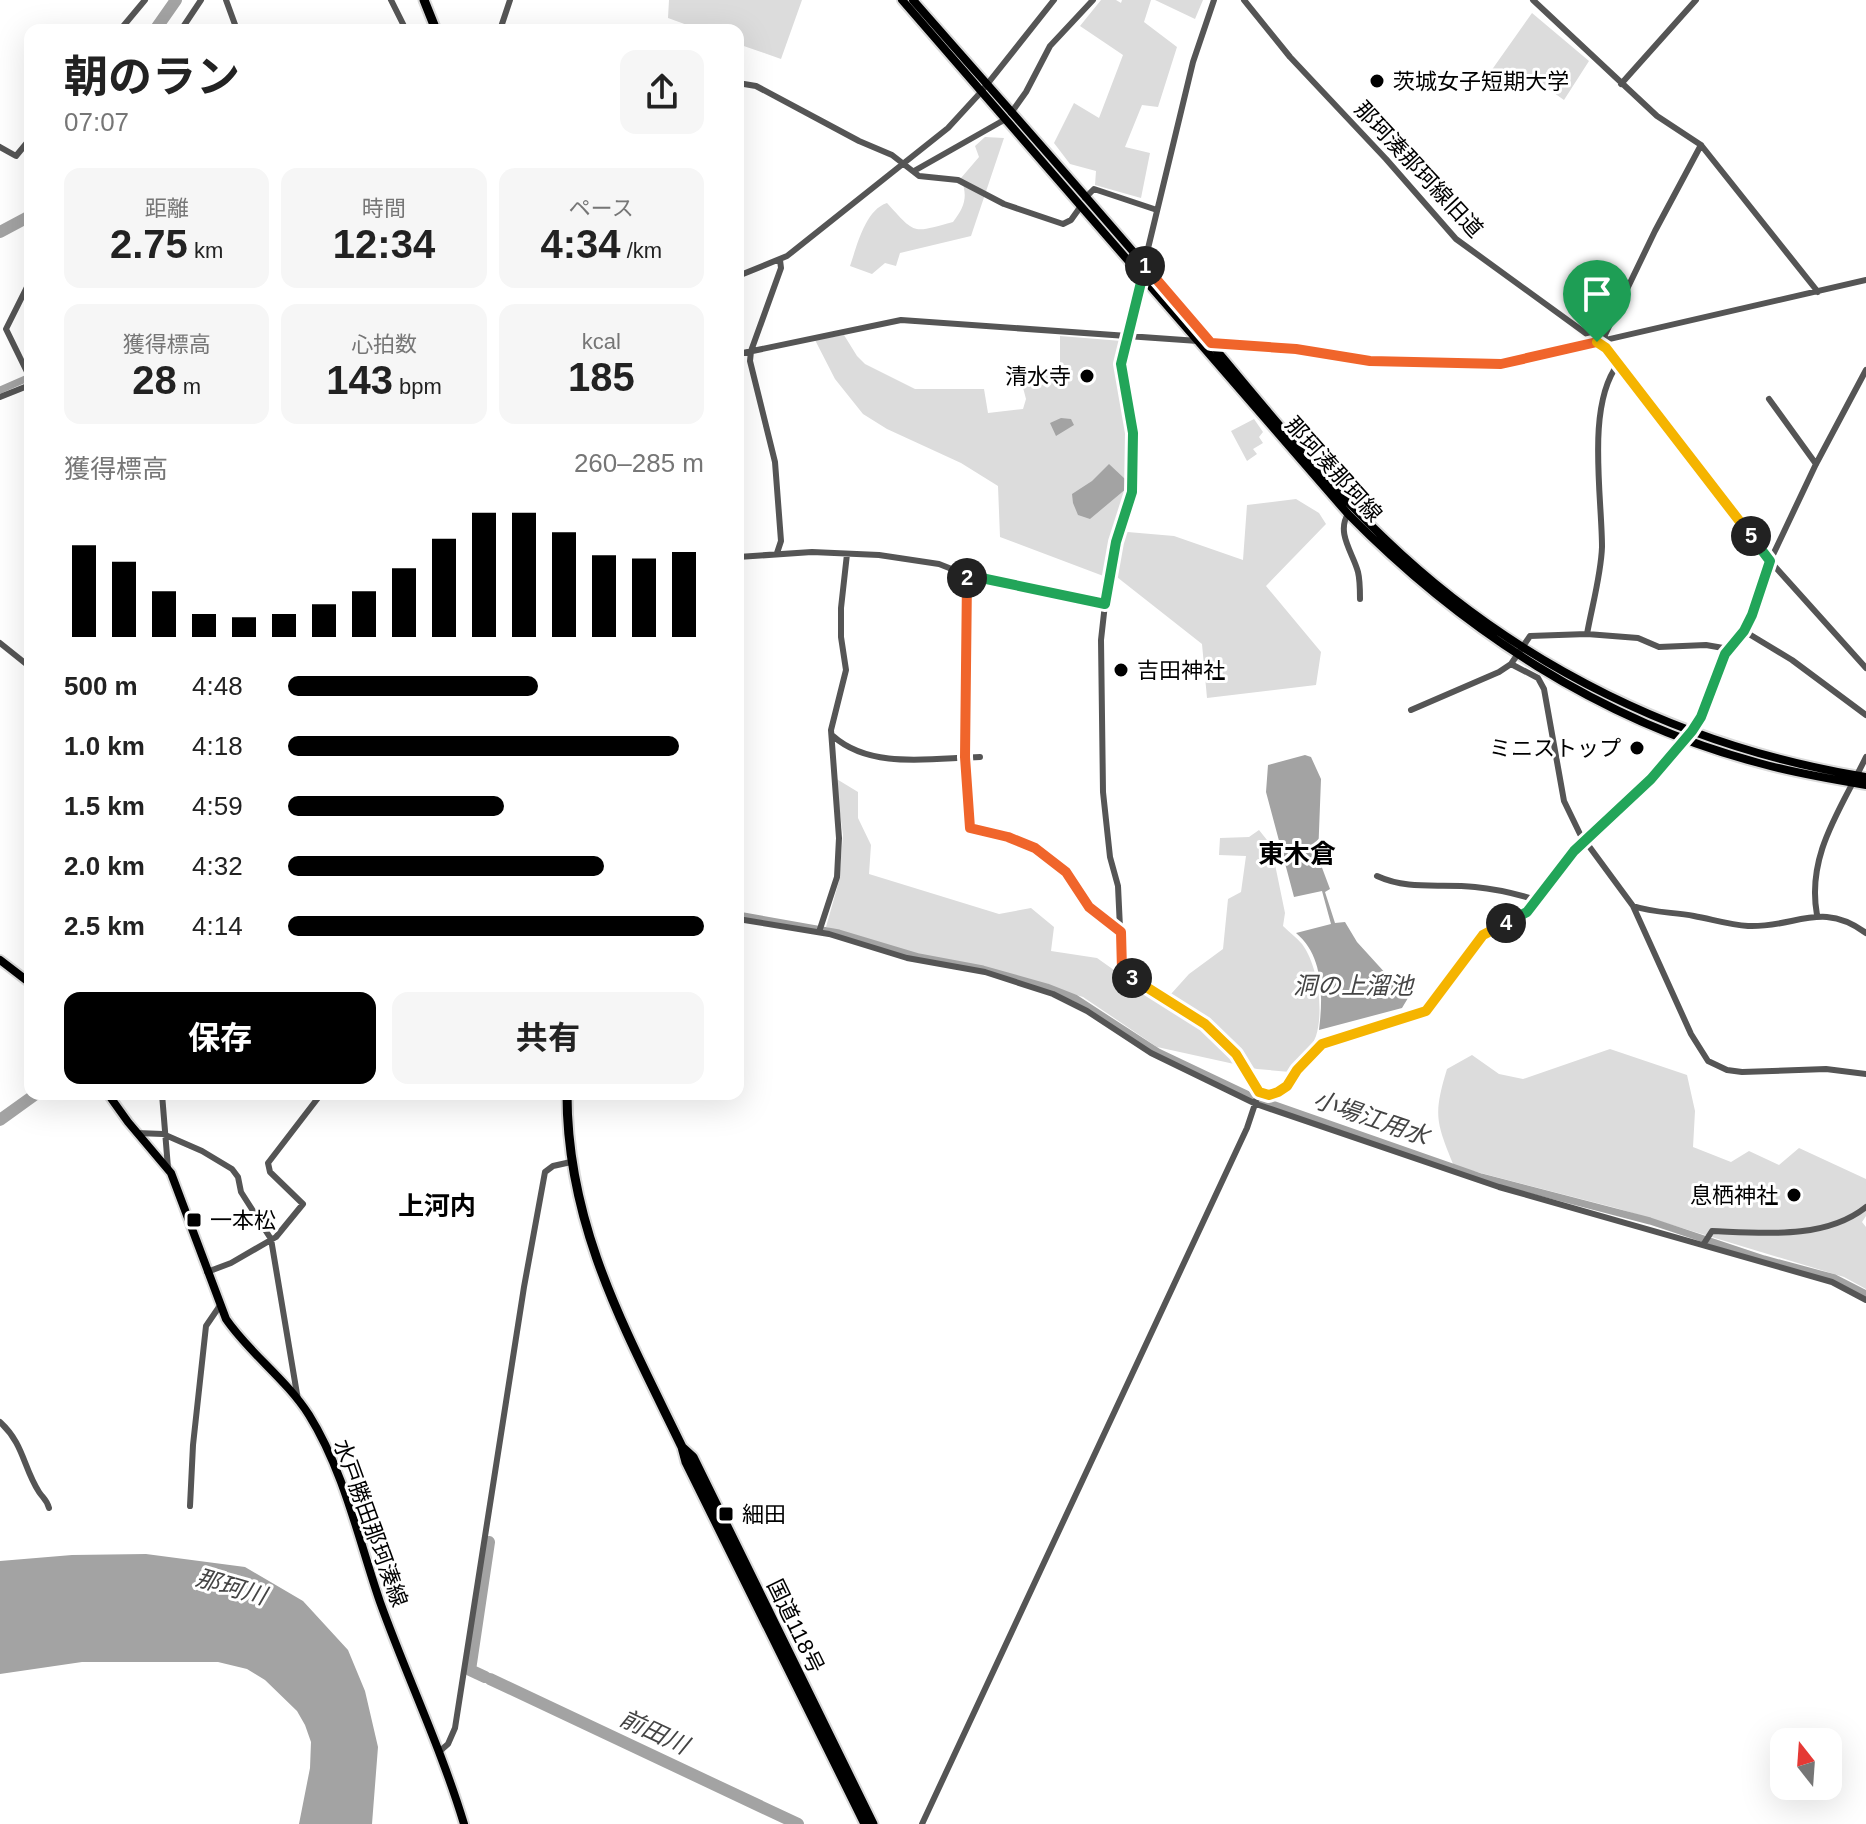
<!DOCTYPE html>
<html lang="ja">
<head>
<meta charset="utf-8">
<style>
	body { margin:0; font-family:Helvetica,"Noto Sans JP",sans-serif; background:#f6f6f6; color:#222; height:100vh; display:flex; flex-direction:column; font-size:30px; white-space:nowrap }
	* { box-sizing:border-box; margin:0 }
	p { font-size:26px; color:#767676 }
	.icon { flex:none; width:44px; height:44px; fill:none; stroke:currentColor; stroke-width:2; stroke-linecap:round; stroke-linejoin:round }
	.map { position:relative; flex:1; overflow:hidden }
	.drawer { position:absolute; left:24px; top:24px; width:720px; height:1076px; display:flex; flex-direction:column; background:#fff; border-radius:16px; box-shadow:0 8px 32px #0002 }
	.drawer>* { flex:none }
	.needle { width:52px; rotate:343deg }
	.buttons { position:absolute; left:1770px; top:1728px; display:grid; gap:16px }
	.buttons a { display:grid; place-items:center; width:72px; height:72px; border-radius:16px; background:#fff; box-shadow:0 8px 32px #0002; font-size:40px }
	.pin { position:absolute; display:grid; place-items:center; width:68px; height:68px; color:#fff; margin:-82px -34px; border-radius:50% 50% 50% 0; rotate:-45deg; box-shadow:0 0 8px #0007 }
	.pin .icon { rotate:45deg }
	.km { position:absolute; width:40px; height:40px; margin:-20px; border-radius:50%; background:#222; color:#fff; font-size:22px; line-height:40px; text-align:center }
	.round { display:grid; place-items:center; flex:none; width:84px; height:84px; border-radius:16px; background:#f6f6f6 }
	.summary { display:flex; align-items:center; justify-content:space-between; height:136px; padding:0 40px }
	h1 { font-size:44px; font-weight:700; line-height:60px }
	.metrics { display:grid; grid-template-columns:repeat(3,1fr); gap:12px; height:136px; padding:8px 40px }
	.metrics div { display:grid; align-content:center; border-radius:16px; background:#f6f6f6; text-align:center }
	.metrics b { font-size:40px; font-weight:700 }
	.metrics small { font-size:22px; font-weight:400 }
	.metrics p { font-size:22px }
	.chart { height:224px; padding:16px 40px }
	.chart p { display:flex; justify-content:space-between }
	.chart svg { width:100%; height:144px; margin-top:8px; stroke:#000; stroke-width:6 }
	.cta { display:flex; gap:16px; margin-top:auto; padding:16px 40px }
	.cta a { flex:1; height:92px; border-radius:16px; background:#000; color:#fff; font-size:32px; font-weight:700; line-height:92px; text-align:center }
	.cta a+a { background:#f6f6f6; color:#222 }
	ul { padding:0 40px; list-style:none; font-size:26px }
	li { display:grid; grid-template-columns:128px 96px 1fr; align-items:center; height:60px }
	li i { height:20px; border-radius:10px; background:#000 }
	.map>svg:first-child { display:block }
	.green { fill:#dcdcdc }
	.water { fill:#a3a3a3 }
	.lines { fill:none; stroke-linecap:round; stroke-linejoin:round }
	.canal { stroke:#a3a3a3; stroke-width:7 }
	.river { stroke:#a3a3a3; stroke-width:12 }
	.major-casing { stroke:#dbdbdb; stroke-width:12 }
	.highway-casing { stroke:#dbdbdb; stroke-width:13 }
	.minor { stroke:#555; stroke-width:6 }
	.major { stroke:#000; stroke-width:8 }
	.highway { stroke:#000; stroke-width:9 }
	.split-1-casing { stroke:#fff; stroke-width:16 }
	.split-2-casing { stroke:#fff; stroke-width:16 }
	.split-3-casing { stroke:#fff; stroke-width:16 }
	.split-4-casing { stroke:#fff; stroke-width:16 }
	.split-5-casing { stroke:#fff; stroke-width:16 }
	.split-6-casing { stroke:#fff; stroke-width:16 }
	.split-1 { stroke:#f0652b; stroke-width:10 }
	.split-2 { stroke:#22a559; stroke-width:10 }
	.split-3 { stroke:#f0652b; stroke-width:10 }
	.split-4 { stroke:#f5b400; stroke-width:10 }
	.split-5 { stroke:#22a559; stroke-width:10 }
	.split-6 { stroke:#f5b400; stroke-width:10 }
	.poi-dot { fill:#000; stroke:#fff; stroke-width:3 }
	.labels { text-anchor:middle; stroke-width:6; stroke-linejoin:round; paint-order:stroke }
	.poi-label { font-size:22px; fill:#000; stroke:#fff; text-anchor:start }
	.street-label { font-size:22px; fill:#000; stroke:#fff }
	.water-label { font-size:24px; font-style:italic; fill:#444; stroke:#fff }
	.quarter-label { font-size:26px; font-weight:bold; fill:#000; stroke:#fff }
</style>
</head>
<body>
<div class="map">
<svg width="1866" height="1824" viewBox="0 0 1866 1824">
	<rect width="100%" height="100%" fill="#fff"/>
	<!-- green -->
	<path class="green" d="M669 0H802L781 59 738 44V30H701L668 18Z
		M1101 0H1116L1121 3 1122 0H1151L1144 22 1177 47 1158 107 1142 105 1125 147 1150 153 1141 198 1095 185 1096 171 1070 164 1054 143 1074 103 1099 118 1123 55 1080 26Z
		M1155 0H1203L1195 19Z
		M1532 13 1589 61 1564 100 1523 71H1491Z
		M985 137 1004 138 971 236 900 253 896 266 885 263 872 274 850 266C857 246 865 210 887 203 916 235 912 233 953 222 965 206 968 197 961 178L979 157 975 146Z
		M844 335 857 356 865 364 915 389H984L988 413 1023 409 1026 399 1021 380 1060 373V336L1122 341 1135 426 1129 490 1116 531 1174 536 1243 560 1247 505 1296 499 1319 513 1326 524 1266 586 1321 652 1316 685 1207 698 1202 644 1108 570 1106 577 1000 537 998 486 961 463 887 429 863 414 835 379 815 340Z
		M1254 419 1263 432 1259 437 1263 443 1253 449 1257 454 1247 461 1231 431Z
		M835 778 858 792V818L871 845 869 874 999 914 1031 908 1054 927 1051 951 1097 958 1162 1004 1189 974 1223 949 1228 899 1241 892 1246 856 1219 855 1220 838 1249 837 1259 830 1271 845 1285 913 1283 926C1289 932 1297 938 1302 944 1318 965 1324 1011 1316 1036 1311 1050 1300 1061 1290 1072L1257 1069 1157 1047 1083 997 987 968 916 955 826 927 839 881 843 835Z
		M1610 1049 1687 1075 1695 1111 1693 1147 1731 1162 1749 1151 1779 1165 1799 1148 1866 1179V1216L1862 1222 1866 1227V1289L1844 1277 1616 1208 1454 1166C1436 1122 1433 1115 1447 1069L1472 1055 1499 1074 1523 1079Z"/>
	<!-- water -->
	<path class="water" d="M1061 418 1071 419 1074 425 1056 436 1050 423Z
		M1109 464 1125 479 1127 488 1090 519 1078 515 1073 503 1072 494 1092 481Z
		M1305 755 1311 757 1321 779 1318 857 1330 889 1325 892 1335 923 1345 922 1357 942 1408 998 1402 1008 1319 1030C1323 997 1324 956 1296 933L1331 924 1322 891 1294 897 1266 792 1268 765Z
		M146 1554 245 1567 303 1601 348 1650 365 1691 378 1747 372 1824H299L310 1768 311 1742 305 1725 297 1711 265 1680 247 1669 218 1662H82L0 1674V1561L72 1555Z"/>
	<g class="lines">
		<!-- canal -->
		<path class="canal" d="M0 390 30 377
			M738 915 839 933 919 957 983 969 1047 987 1075 998 1158 1052 1255 1098 1481 1177 1650 1221 1764 1259 1835 1278 1866 1294"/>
		<!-- river -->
		<path class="river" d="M155 30 176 0
			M0 232 30 216
			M0 1120 36 1094
			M485 1677 470 1670 489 1542
			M490 1679 798 1824"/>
		<defs>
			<path id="major" d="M902 0 1348 514C1462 630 1601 721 1759 763 1794 773 1830 779 1866 785
				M913 0C1005 105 1098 209 1188 316 1251 391 1314 471 1385 539 1517 666 1686 748 1866 777
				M0 960 30 983
				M108 1094 128 1122 171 1173 226 1319C250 1354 286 1379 309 1415 344 1471 359 1541 380 1602 407 1677 441 1748 464 1824"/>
			<path id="highway" d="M424 0 436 30
				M567 1094C567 1227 626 1331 682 1447L686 1462 865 1824
				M682 1447 693 1457 873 1824"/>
		</defs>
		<!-- major casing -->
		<use href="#major" class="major-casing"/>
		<!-- highway casing -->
		<use href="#highway" class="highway-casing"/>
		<!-- minor -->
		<path class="minor" d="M226 0 237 30
			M391 0 406 30
			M1244 0 1290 57 1386 159 1456 239 1606 348 1770 561 1866 668
			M1533 0 1657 116 1701 145 1818 292
			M120 30 145 0
			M181 30 201 0
			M500 30 510 0
			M738 83 756 86 859 141 892 155 919 176 958 180 1004 204 1063 224 1071 220 1081 206
			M1621 84 1696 0
			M1011 113 1026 92 1050 46 1093 0
			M0 147 16 156 30 139
			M914 171 1004 120
			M1085 198 1094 189 1157 210
			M1144 265 1193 62 1214 0
			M738 276 787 256 948 128 981 92 1054 0
			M30 281 6 329 30 378
			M1602 341 1655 231 1701 145
			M1209 343 1296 349 1370 361 1501 364 1866 280
			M738 354 901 320 1198 341
			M0 397 30 385
			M1769 399 1816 464
			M1348 514C1336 533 1353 553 1358 572 1360 580 1360 590 1360 599
			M777 553 781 541 775 462 750 361 751 351 781 268 780 260
			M738 557 812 552 879 555 939 564 967 575 1105 604
			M967 575 965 757 970 828 1008 837 1035 848 1066 872 1089 907 1121 932
			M1744 631 1792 660 1866 715
			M1587 634C1592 606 1601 575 1602 547 1602 496 1586 406 1618 364
			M0 643 30 667
			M1511 664 1538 678 1544 689 1564 801 1580 834 1633 906 1691 1034 1708 1061 1727 1070 1742 1072 1826 1069 1866 1074
			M1411 710 1499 672 1511 664 1530 636 1587 634 1638 638 1659 647 1706 645 1729 649
			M833 736C871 770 933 758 980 757
			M1377 876C1410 891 1440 883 1475 887 1496 889 1517 894 1537 900
			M1633 906C1654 913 1673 912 1694 916 1711 919 1730 925 1748 926 1796 928 1821 900 1866 933
			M1817 915C1806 855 1841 809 1866 757
			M738 919 829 934 907 958 985 972 1053 994 1087 1011 1151 1053 1256 1104 1499 1187 1832 1282 1866 1300
			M819 932 837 877 839 838 831 730 846 670 841 637V608L847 554
			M1259 1092 1269 1095 1278 1092 1287 1086 1297 1070 1322 1044 1426 1011 1483 935 1527 912 1574 851 1616 814 1692 731 1701 717 1725 654 1744 631 1770 561 1816 464 1866 370
			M162 1094 168 1168
			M137 1133 163 1134 202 1151 232 1169 238 1177 241 1192 271 1239 298 1400
			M1703 1245 1712 1231C1762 1233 1825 1240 1866 1207
			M207 1272 231 1263 276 1237 303 1204 270 1172 268 1163 321 1094
			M0 1422C24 1444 23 1467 39 1492 43 1498 47 1500 49 1508
			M190 1506 193 1445 206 1326 219 1307
			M440 1751 448 1744 455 1728 524 1287 545 1172 553 1166 571 1162
			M922 1824 1247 1128 1259 1092C1243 1066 1230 1042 1205 1024 1179 1004 1147 992 1122 970L1118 886 1110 857 1103 792 1101 640 1109 568 1132 492 1133 433 1121 364 1142 276"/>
		<!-- major -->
		<use href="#major" class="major"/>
		<!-- highway -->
		<use href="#highway" class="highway"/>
	</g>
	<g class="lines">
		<defs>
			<path id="split-1" d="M1145 266 1211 343 1296 349 1370 361 1501 364 1597 342"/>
			<path id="split-2" d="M967 578V575L1105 604 1116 542 1132 492 1133 433 1121 364 1145 266"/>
			<path id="split-3" d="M967 578 965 757 970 828 1008 837 1035 848 1066 872 1089 907 1121 932 1122 970 1132 978"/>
			<path id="split-4" d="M1132 978 1205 1024 1236 1054 1259 1092 1269 1095 1278 1092 1287 1086 1297 1070 1322 1044 1426 1011 1483 935 1506 923"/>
			<path id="split-5" d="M1506 923 1527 912 1574 851 1651 779 1692 731 1701 717 1725 654 1744 631 1752 615 1770 561 1751 536"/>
			<path id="split-6" d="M1597 342 1606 348 1751 536"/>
		</defs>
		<!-- split-1 casing -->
		<use href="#split-1" class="split-1-casing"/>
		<!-- split-2 casing -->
		<use href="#split-2" class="split-2-casing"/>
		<!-- split-3 casing -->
		<use href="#split-3" class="split-3-casing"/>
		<!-- split-4 casing -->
		<use href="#split-4" class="split-4-casing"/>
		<!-- split-5 casing -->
		<use href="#split-5" class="split-5-casing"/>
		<!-- split-6 casing -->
		<use href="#split-6" class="split-6-casing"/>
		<!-- split-1 -->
		<use href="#split-1" class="split-1"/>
		<!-- split-2 -->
		<use href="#split-2" class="split-2"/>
		<!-- split-3 -->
		<use href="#split-3" class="split-3"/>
		<!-- split-4 -->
		<use href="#split-4" class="split-4"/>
		<!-- split-5 -->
		<use href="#split-5" class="split-5"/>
		<!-- split-6 -->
		<use href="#split-6" class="split-6"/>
	</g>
	<!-- markers -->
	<g class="poi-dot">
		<circle cx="1377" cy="81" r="8"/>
		<circle cx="1087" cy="376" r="8"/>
		<circle cx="1121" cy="670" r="8"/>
		<circle cx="1637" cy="748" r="8"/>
		<circle cx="1794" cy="1195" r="8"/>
		<rect x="186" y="1212" width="16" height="16" rx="4"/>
		<rect x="718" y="1506" width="16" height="16" rx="4"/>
	</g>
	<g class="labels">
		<!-- poi labels -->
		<g class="poi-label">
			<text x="1393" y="89">茨城女子短期大学</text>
			<text x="1071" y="384" text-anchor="end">清水寺</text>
			<text x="1137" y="678">吉田神社</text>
			<text x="1621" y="756" text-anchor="end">ミニストップ</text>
			<text x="1778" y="1203" text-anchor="end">息栖神社</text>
			<text x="210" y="1228">一本松</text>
			<text x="742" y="1522">細田</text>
		</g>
		<!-- street labels -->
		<g class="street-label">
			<text transform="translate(1419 169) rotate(47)" y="8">那珂湊那珂線旧道</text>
			<text transform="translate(1334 469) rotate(48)" y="8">那珂湊那珂線</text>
			<text transform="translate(371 1523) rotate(70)" y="8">水戸勝田那珂湊線</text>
			<text transform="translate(796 1626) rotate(64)" y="8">国道118号</text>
		</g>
		<!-- water labels -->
		<g class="water-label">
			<text x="1353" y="994">洞の上溜池</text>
			<text transform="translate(1371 1118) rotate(19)" y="8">小場江用水</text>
			<text transform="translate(231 1587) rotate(16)" y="8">那珂川</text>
			<text transform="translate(654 1732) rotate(25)" y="8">前田川</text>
		</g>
		<!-- quarter labels -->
		<g class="quarter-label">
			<text x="1297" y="863">東木倉</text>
			<text x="437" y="1215">上河内</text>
		</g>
	</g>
</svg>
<div class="buttons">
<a><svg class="needle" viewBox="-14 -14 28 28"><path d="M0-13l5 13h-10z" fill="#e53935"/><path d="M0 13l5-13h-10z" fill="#767676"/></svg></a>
</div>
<div class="pin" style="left:1597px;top:342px;background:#1e9e55"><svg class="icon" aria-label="arrive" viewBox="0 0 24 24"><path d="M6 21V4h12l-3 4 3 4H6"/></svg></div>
<b class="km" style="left:1145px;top:266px">1</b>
<b class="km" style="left:967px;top:578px">2</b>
<b class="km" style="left:1132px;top:978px">3</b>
<b class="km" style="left:1506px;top:923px">4</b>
<b class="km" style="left:1751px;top:536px">5</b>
<section class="drawer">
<div class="summary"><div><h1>朝のラン</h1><p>07:07</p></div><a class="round"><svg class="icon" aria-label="share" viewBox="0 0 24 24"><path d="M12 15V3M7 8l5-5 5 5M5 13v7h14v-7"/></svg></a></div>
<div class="metrics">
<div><p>距離</p><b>2.75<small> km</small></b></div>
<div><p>時間</p><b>12:34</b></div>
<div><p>ペース</p><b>4:34<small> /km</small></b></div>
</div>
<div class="metrics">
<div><p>獲得標高</p><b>28<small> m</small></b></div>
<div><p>心拍数</p><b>143<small> bpm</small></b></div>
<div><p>kcal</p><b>185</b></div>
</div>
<div class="chart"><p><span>獲得標高</span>260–285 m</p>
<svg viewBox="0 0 160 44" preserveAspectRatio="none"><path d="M5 44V16M15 44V21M25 44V30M35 44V37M45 44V38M55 44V37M65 44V34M75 44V30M85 44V23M95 44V14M105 44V6M115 44V6M125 44V12M135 44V19M145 44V20M155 44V18"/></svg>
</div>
<ul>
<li><b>500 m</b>4:48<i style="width:60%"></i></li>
<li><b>1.0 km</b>4:18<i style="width:94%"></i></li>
<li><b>1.5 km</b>4:59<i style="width:52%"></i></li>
<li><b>2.0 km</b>4:32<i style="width:76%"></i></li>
<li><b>2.5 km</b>4:14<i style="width:100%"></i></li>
</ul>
<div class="cta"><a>保存</a><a>共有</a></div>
</section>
</div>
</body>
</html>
